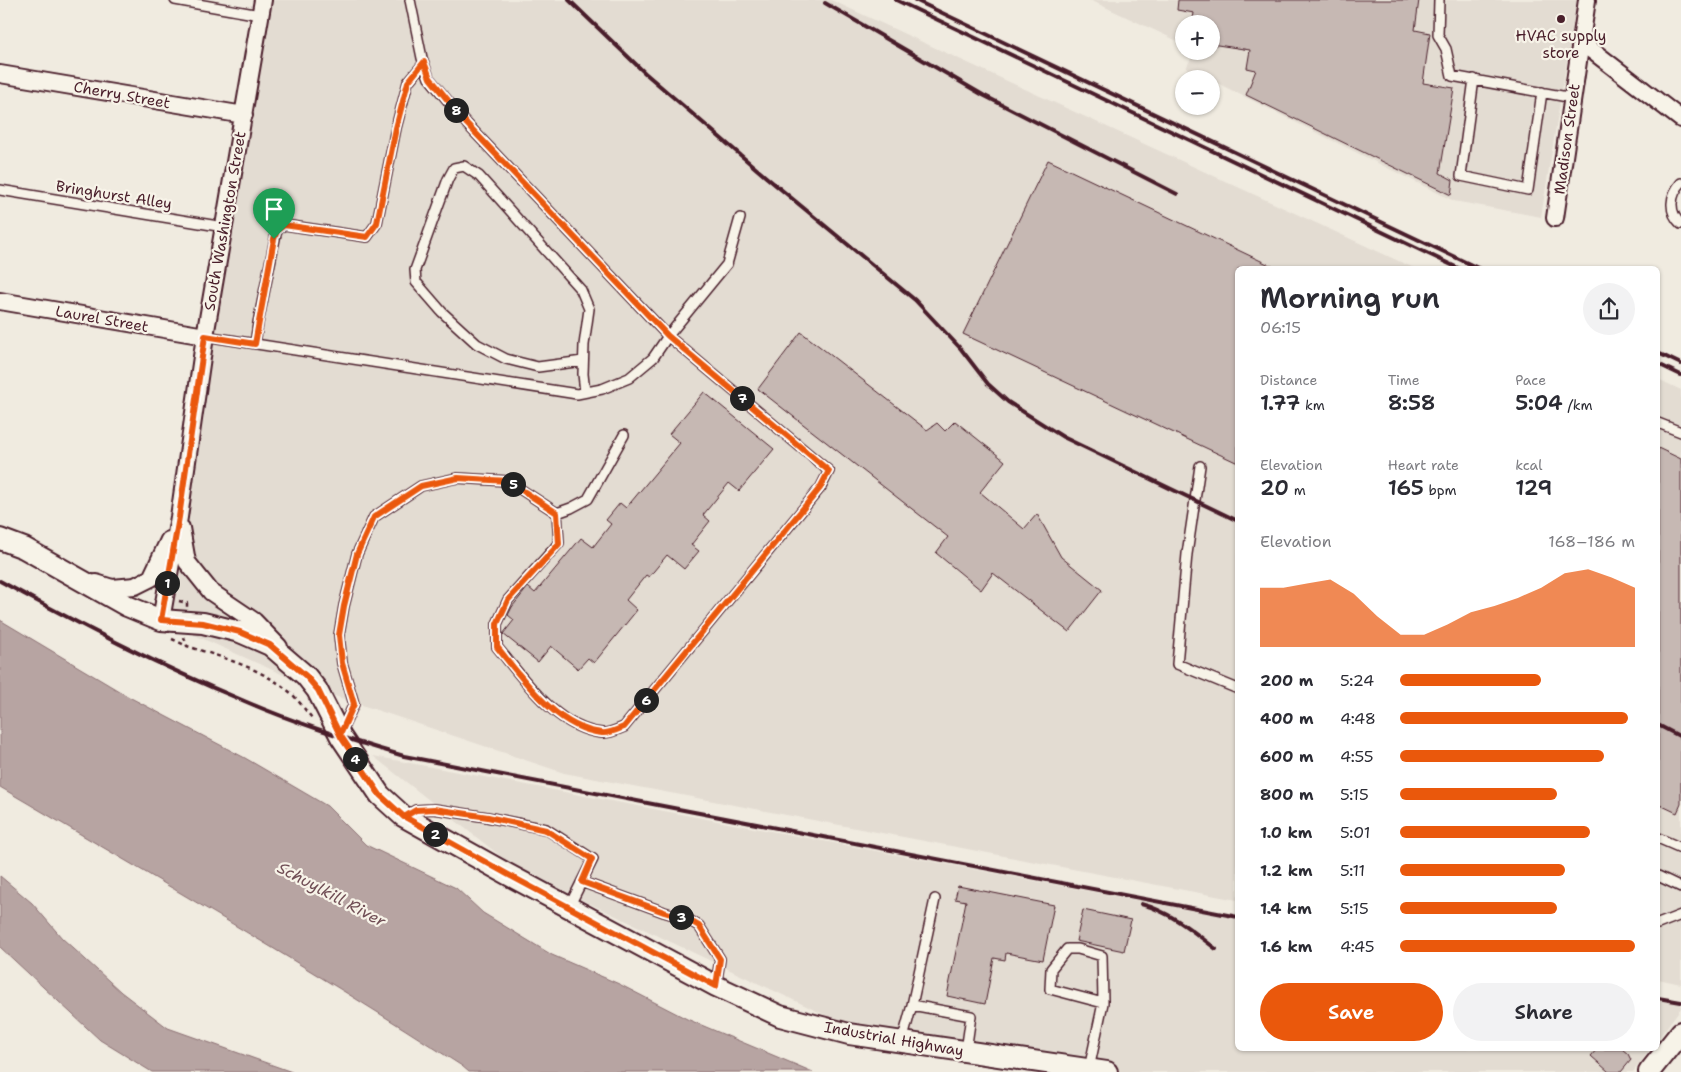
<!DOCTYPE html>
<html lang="en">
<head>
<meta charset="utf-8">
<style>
	body { margin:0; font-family:"Shantell Sans",sans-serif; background:#f2f2f3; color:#2b2b33; height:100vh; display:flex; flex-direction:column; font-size:19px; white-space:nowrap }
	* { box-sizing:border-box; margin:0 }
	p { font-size:16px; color:#7c7c81 }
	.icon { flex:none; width:28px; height:28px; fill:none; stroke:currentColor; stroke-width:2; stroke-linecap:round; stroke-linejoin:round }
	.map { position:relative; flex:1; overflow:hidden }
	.sheet { position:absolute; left:1235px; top:266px; width:425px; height:785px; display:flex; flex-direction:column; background:#fff; border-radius:8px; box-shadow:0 1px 4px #0004 }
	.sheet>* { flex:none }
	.tools { position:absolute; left:1175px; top:15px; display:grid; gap:10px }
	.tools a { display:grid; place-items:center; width:45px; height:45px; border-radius:50%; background:#fff; box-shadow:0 1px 4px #0004; font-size:25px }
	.pin { position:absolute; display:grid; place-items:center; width:42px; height:42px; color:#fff; margin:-51px -21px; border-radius:50% 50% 50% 0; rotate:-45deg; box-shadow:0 0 5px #0007 }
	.pin .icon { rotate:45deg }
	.km { position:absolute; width:25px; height:25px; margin:-12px; border-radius:50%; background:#222; color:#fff; font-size:14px; line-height:25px; text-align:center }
	.round { display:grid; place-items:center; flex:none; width:52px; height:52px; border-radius:26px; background:#f2f2f3 }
	.head { display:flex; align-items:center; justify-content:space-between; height:85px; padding:0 25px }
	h1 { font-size:28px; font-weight:600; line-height:38px }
	.stats { display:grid; grid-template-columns:repeat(3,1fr); gap:8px; height:85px; padding:5px 25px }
	.stats div { display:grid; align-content:center }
	.stats b { font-size:21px; font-weight:600 }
	.stats small { font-size:14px; font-weight:400 }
	.stats p { font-size:14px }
	.chart { height:140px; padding:10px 25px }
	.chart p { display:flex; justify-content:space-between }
	.chart svg { width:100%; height:90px; margin-top:5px; fill:#ea580c; opacity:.7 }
	.button { display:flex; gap:10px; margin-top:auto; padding:10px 25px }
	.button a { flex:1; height:58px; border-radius:30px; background:#ea580c; color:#fff; font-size:20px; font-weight:600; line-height:58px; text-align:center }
	.button a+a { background:#f2f2f3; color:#2b2b33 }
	ul { padding:0 25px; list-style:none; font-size:16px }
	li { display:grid; grid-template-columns:80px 60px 1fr; align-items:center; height:38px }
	li i { height:12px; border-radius:6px; background:#ea580c }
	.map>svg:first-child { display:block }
	.built { fill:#e3dcd2 }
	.water { fill:#b7a4a2; stroke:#8b6f72 }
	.building { fill:#c6b8b3; stroke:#4a1f2b }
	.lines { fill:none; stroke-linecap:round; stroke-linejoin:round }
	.service-casing { stroke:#4a1f2b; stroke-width:12 }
	.minor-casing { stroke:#4a1f2b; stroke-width:20 }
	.tertiary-casing { stroke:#4a1f2b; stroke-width:24 }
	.path { stroke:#4a1f2b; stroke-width:2.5; stroke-dasharray:4 4; stroke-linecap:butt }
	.service { stroke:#f7f3e8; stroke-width:9 }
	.minor { stroke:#f7f3e8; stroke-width:16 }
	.tertiary { stroke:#f7f3e8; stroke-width:20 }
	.rail { stroke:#4a1f2b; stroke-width:4 }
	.route-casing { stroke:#fff; stroke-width:10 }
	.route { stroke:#ea580c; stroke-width:6 }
	.poi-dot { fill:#4a1f2b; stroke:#f7f3e8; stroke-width:2 }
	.labels { text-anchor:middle; stroke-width:4.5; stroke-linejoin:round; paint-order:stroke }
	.poi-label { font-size:15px; fill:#4a1f2b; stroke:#f7f3e8 }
	.street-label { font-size:15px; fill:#4a1f2b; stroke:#f7f3e8 }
	.water-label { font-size:16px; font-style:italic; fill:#704e55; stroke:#f7f3e8 }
</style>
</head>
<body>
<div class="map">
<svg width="1681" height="1072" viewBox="0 0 1681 1072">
	<rect width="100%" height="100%" fill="#f0ebe0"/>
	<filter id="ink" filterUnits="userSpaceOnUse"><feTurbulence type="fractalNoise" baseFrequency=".02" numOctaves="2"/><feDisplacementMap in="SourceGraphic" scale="10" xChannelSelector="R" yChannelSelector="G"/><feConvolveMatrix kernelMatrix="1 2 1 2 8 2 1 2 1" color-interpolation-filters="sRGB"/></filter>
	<g filter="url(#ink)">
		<!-- built -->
		<path class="built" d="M262 0H831L1416 269H1238L1237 900 564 773 317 690 161 620Z
			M1090 0H1577L1541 217 1454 201 1211 80V79H1208L1186 68 1195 51H1211V24H1184V44Z
			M1658 379 1681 390V984L1658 979Z
			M373 756 1237 919 1238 1049H1650L1633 1072H1111L842 1023 517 869Z
			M1658 998 1681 1002V1008L1658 1039Z"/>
		<!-- water -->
		<path class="water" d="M0 620 129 697 245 758 327 806 366 845 456 888 483 913 552 955 619 984 687 1019 813 1072H469L462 1066C311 968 155 878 0 787Z
			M0 876 32 903 62 938 121 992 168 1028 292 1072H152L100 1040 0 947Z"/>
		<!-- building -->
		<path class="building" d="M1178 0H1419L1415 30 1430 33 1423 83 1454 88 1440 173 1453 180 1451 195 1246 95 1256 70 1247 68 1250 50 1211 44V24H1192L1194 13 1177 10Z
			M1048 160 1278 269H1238V463L963 334Z
			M801 332 927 430 937 423 945 431 955 421 1005 461 980 492 1024 529 1037 514 1061 557 1102 590 1069 632 993 573 981 590 936 553 948 537 758 389Z
			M704 392 774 449 739 491 729 483 703 515 710 521 691 545 699 551 684 569 667 555 649 577 646 575 626 600 637 610 594 663 588 658 578 669 551 646 538 662 503 634 514 620 508 615 512 607 528 587 535 593 581 538 593 547 611 524 606 520 620 503 626 508 680 443 669 434Z
			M1658 448 1681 459V804L1677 813 1658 804Z
			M958 886 1054 905 1043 960 1006 953 1005 960 994 958 985 1004 947 996 966 901 955 899Z
			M1083 910 1131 920 1124 951 1076 941Z
			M1597 1049H1622L1628 1054 1631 1060 1621 1072H1609L1591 1056Z"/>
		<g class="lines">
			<defs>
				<path id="service" d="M175 0 260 15
					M410 0 422 58 429 78 467 124 668 336 829 471 821 487 624 727C617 730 608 734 602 733 557 729 524 679 497 647V624L508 600 559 543 557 513
					M1439 0 1438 35 1446 49 1452 76 1573 98
					M1474 79 1461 176 1528 190 1542 92
					M1681 183C1670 195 1668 212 1681 224
					M0 190 224 227
					M205 336 577 394 602 389 629 378 653 358 668 336 727 264 740 218
					M255 344 258 323 277 229 285 225 367 237 377 223 396 128 408 82 424 63
					M583 361 538 367 506 359 477 344 442 312 416 282 415 270 448 179 454 168 464 166 479 176 581 290 589 309 584 345 583 374 585 392
					M1658 423 1681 432
					M1200 466 1187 554 1177 664 1238 689
					M557 513 571 508 588 499 624 435
					M340 734 354 704 342 663 339 635 344 606 357 554 374 517 421 486 457 478 508 481 557 513
					M404 817 416 810 434 809 487 817 546 829 593 859 569 907
					M1658 838 1681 848
					M1658 876 1681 887
					M582 882 664 912 687 919 699 926 720 959 716 986
					M1658 924 1681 915
					M912 1005 935 899
					M902 1042 912 1005 971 1016 966 1051
					M1089 1069 1103 1003V1001L1102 956 1078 949H1067L1051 969 1050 989 1103 1003"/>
				<path id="minor" d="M1581 42 1681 119
					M0 74 244 115
					M1555 218 1587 0
					M0 301 205 336
					M181 528 187 562 211 592 254 621 279 647
					M96 583 112 588 135 586 151 578 169 540
					M161 620 179 517 205 336 263 0"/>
				<path id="tertiary" d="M0 539 24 548 127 606 161 620 203 623 240 632 270 645 306 676 317 690 341 737 380 795 403 816 507 874 716 986 780 1016 849 1034 1107 1072
					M1649 1072 1681 1032"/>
			</defs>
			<!-- service casing -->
			<use href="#service" class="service-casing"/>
			<!-- minor casing -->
			<use href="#minor" class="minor-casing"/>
			<!-- tertiary casing -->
			<use href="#tertiary" class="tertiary-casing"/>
			<!-- path -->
			<path class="path" d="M179 601 187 603V607
				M184 637 187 646C223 658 263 668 292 694 299 701 306 711 312 718
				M172 639 187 646"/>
			<!-- service -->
			<use href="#service" class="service"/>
			<!-- minor -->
			<use href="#minor" class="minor"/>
			<!-- tertiary -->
			<use href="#tertiary" class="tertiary"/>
			<!-- rail -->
			<path class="rail" d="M569 0 645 73 766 177 915 300 961 349 988 384 1008 402 1063 437 1238 521
				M896 0 1460 269
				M915 0 1480 269
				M825 3 983 95 1177 194
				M1658 353 1681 364
				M1658 364 1681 375
				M0 581C79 624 159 666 242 700 295 723 349 740 404 756L1238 917
				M1658 725 1681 737
				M1141 904C1169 911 1193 931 1216 949
				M1658 998 1681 1002"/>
		</g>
	</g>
	<g class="lines" filter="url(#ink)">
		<defs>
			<path id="route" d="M274 239 255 344 205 336 179 517 161 620 203 623 240 632 270 645 306 676 318 690 341 737 380 795 403 816 507 874 716 986 720 959 699 926 687 919 664 912 582 882 592 859 546 830 488 817 434 809 416 810 404 817 380 795 340 735 354 704 342 663 339 635 344 606 357 554 374 517 421 486 458 478 508 481 557 513 559 544 508 600 497 624V647C523 679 557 729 602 733 608 734 617 730 624 727L820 488 829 471 668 336 467 124 430 78 424 62 408 82 396 128 377 223 367 237 284 225 277 230 274 239"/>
		</defs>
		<!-- route casing -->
		<use href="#route" class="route-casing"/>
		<!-- route -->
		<use href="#route" class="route"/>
	</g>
	<!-- markers -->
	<circle class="poi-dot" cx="1561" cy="19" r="5"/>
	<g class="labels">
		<!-- poi labels -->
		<g class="poi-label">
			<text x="1561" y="41">HVAC supply<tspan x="1561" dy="17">store</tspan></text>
		</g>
		<!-- street labels -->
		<g class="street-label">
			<text transform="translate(122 95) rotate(10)" y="5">Cherry Street</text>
			<text transform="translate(1567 139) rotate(-82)" y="5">Madison Street</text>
			<text transform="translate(114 195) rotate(9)" y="5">Bringhurst Alley</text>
			<text transform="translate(225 221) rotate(-80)" y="5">South Washington Street</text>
			<text transform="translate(102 319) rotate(10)" y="5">Laurel Street</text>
			<text transform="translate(894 1039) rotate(10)" y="5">Industrial Highway</text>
		</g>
		<!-- water labels -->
		<g class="water-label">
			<text transform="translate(332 894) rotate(28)" y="6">Schuylkill River</text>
		</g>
	</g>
</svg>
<div class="tools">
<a>+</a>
<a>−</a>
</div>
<div class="pin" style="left:274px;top:239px;background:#1e9e55"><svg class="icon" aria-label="arrive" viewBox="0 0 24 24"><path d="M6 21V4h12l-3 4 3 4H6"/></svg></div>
<b class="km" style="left:167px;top:583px">1</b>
<b class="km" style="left:435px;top:834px">2</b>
<b class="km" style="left:681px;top:917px">3</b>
<b class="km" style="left:355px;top:759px">4</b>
<b class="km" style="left:513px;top:484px">5</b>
<b class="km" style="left:646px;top:700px">6</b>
<b class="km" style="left:742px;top:398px">7</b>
<b class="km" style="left:456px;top:110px">8</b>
<section class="sheet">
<div class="head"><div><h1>Morning run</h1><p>06:15</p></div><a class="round"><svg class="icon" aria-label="share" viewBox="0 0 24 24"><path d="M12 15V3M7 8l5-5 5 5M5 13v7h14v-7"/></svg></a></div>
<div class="stats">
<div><p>Distance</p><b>1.77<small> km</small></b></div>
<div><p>Time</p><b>8:58</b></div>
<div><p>Pace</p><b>5:04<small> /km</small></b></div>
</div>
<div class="stats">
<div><p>Elevation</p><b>20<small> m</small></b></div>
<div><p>Heart rate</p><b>165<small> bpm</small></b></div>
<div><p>kcal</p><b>129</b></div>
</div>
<div class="chart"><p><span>Elevation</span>168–186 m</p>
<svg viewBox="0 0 160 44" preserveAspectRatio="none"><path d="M0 44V15L10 15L20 13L30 11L40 18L50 29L60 38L70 38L80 33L90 27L100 24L110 20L120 15L130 8L140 6L150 10L160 15V44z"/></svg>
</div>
<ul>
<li><b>200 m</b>5:24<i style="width:60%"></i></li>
<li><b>400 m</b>4:48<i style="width:97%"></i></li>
<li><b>600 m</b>4:55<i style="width:87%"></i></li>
<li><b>800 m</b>5:15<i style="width:67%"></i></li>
<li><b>1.0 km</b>5:01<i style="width:81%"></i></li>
<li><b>1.2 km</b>5:11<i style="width:70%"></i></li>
<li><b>1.4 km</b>5:15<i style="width:67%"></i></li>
<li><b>1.6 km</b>4:45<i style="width:100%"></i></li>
</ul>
<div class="button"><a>Save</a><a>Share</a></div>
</section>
</div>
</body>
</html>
